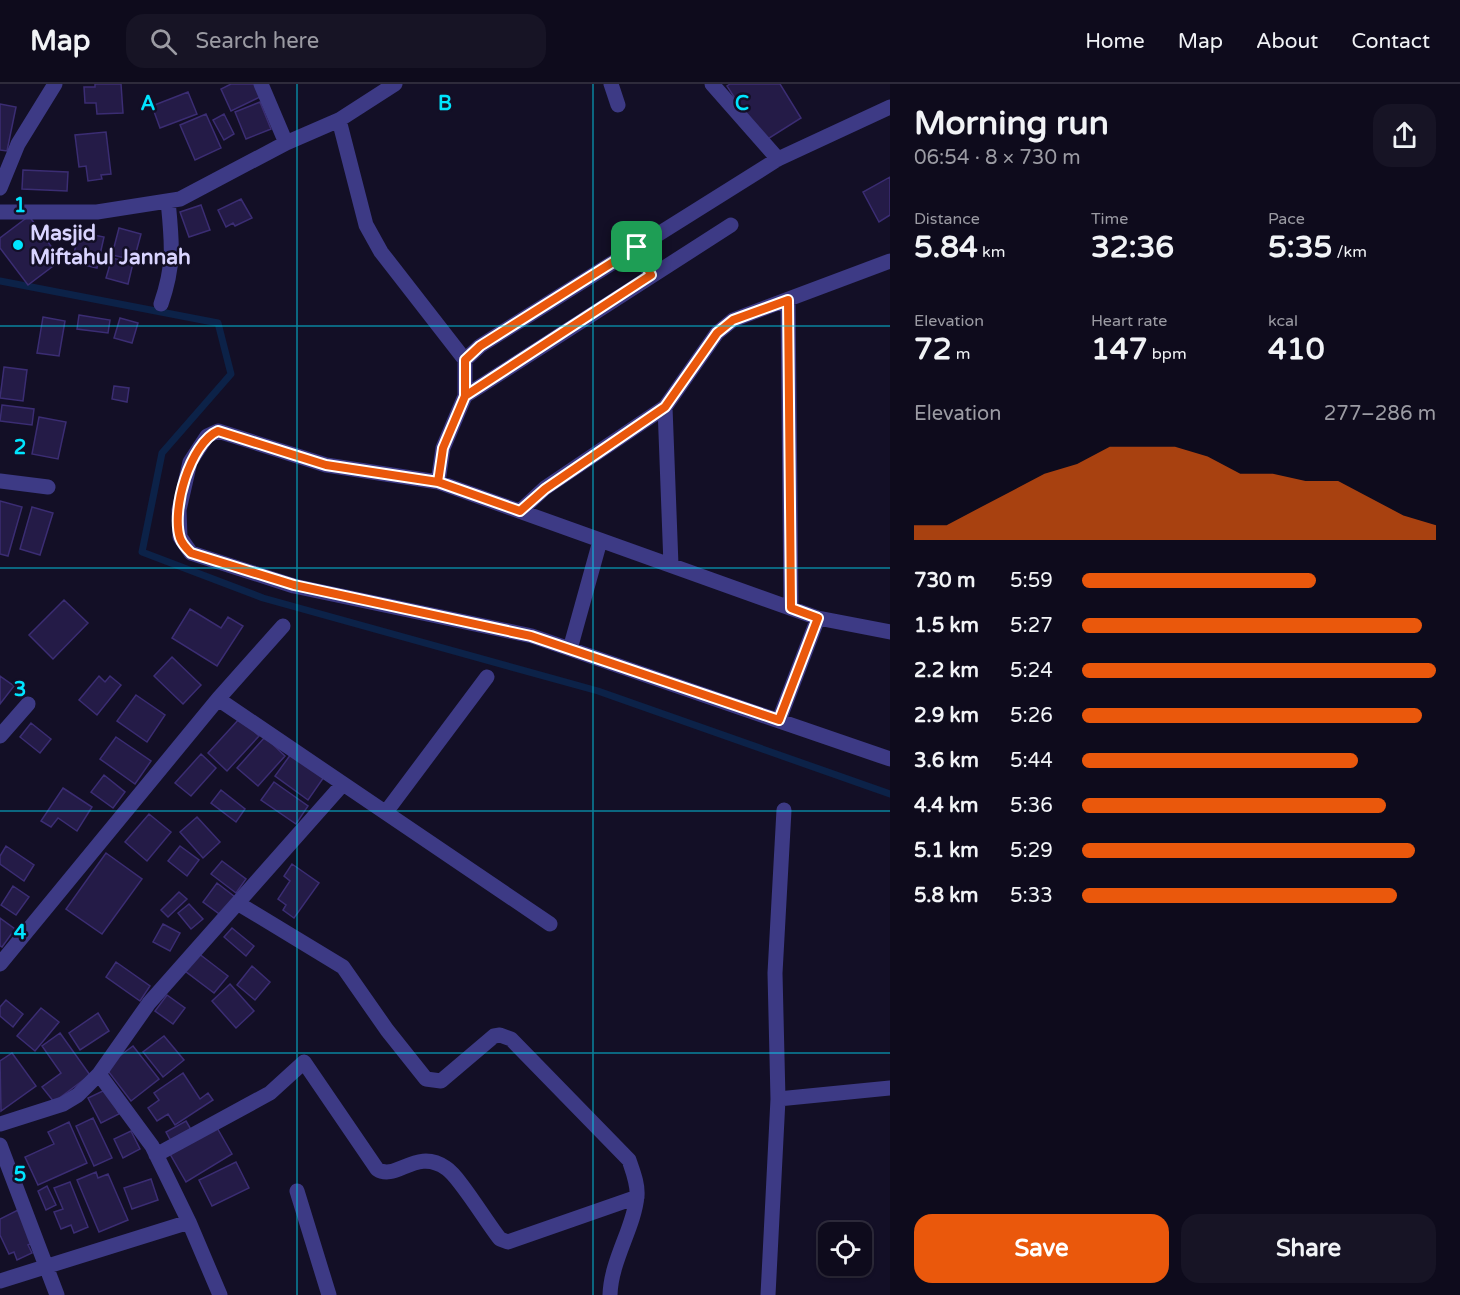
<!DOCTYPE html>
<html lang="en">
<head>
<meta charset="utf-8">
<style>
	body { margin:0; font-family:"Varela Round",sans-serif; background:#171425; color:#f1f3f6; height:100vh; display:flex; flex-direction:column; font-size:22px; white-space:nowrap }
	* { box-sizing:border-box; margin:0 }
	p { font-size:20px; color:#9b9ba3 }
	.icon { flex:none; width:33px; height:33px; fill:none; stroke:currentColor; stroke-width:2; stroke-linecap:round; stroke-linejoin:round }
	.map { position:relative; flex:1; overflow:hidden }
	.side { display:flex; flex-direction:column; background:#0e0b1c; width:570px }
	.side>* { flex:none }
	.tools { position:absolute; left:818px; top:1138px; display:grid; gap:12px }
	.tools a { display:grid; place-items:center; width:54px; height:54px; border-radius:12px; background:#0e0b1c; box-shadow:0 2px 4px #0004,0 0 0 2px #2e2b3b; font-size:30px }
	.pin { position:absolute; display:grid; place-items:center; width:51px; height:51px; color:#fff; margin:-26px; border-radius:12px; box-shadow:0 3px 9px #0006 }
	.round { display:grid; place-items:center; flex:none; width:63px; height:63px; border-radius:18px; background:#171425 }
	.overview { display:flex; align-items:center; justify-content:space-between; height:102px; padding:0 24px }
	h1 { font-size:33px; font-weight:800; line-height:45px }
	.figures { display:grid; grid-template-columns:repeat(3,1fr); gap:9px; height:102px; padding:6px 24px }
	.figures div { display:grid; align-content:center }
	.figures b { font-size:30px; font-weight:800 }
	.figures small { font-size:16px; font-weight:400 }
	.figures p { font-size:16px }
	.chart { height:168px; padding:12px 24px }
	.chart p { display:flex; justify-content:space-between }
	.chart svg { width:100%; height:108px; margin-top:6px; fill:#ea580c; opacity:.7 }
	.cta { display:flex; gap:12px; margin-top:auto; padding:12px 24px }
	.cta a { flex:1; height:69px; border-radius:18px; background:#ea580c; color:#fff; font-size:24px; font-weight:800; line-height:69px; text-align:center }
	.cta a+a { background:#171425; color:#f1f3f6 }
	ul { padding:0 24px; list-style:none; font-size:20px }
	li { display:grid; grid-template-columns:96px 72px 1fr; align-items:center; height:45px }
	li i { height:15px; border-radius:8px; background:#ea580c }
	header { display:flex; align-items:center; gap:36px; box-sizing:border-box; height:84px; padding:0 30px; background:#0e0b1c; border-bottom:2px solid #2e2b3b }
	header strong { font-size:28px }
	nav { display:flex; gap:33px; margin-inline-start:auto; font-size:21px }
	.search { width:420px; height:54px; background:#171425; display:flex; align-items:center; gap:15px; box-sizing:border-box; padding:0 21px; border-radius:18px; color:#9b9ba3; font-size:22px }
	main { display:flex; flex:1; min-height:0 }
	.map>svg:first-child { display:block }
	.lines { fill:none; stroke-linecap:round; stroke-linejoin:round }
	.stream { stroke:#0c2248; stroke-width:7 }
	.building { fill:#241b47; stroke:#3b2d73; stroke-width:1.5 }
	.minor { stroke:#3d3a85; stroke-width:15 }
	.route-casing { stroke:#fff; stroke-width:12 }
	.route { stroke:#ea580c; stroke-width:8 }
	.grid { fill:none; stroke:#00e5ff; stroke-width:1.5; stroke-opacity:0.55 }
	.poi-dot { fill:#00e5ff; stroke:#130f26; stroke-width:2 }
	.labels { text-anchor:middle; stroke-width:5; stroke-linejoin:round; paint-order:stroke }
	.poi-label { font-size:21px; font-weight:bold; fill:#d9d4ff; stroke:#130f26; text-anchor:start }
	.grid-label { font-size:20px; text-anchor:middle; font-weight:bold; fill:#00e5ff; stroke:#130f26; stroke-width:5; stroke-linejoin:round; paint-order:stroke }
</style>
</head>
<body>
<header>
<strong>Map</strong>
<div class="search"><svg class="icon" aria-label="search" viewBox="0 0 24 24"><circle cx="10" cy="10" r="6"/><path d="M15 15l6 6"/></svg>Search here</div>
<nav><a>Home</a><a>Map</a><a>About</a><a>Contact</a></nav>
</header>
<main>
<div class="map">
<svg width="890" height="1211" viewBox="0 0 890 1211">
	<rect width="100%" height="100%" fill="#130f26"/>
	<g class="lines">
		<!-- stream -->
		<path class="stream" d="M0 197 218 239 231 290 162 369 142 468 263 514 598 607 890 710"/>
	</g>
	<!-- building -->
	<path class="building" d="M95 0H121L123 29 97 30 96 19H85L84 3H95Z
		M231 0H256L262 12 231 27 221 5Z
		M730 0H780L801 34 763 58 727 2Z
		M188 8 197 30 160 44 152 22Z
		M260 18 271 45 246 55 235 28Z
		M0 20 16 23 7 67 0 66Z
		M206 30 221 64 195 76 180 41Z
		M224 30 234 50 224 56 213 36Z
		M106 48 111 90 101 91 102 95 88 97 86 82 79 83 75 51Z
		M23 86 68 88 67 107 22 105Z
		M890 93V131L879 138 863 108Z
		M241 115 252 134 235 142 233 139 226 143 218 126Z
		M201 121 210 146 189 153 180 128Z
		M29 132 61 176 28 201 0 164V154Z
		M119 144 141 150 134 176 112 171Z
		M79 148 104 153 97 184 72 178Z
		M112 174 133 179 128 200 106 194Z
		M79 231 110 236 108 249 77 245Z
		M43 233 65 237 59 272 37 269Z
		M120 234 138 239 132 259 114 254Z
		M4 283 27 286 23 317 0 314Z
		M114 302 129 304 127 318 112 315Z
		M2 321 34 325 32 341 0 337Z
		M39 333 66 338 58 375 32 370Z
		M0 417 22 423 8 472 0 470Z
		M32 423 53 429 40 471 20 465Z
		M64 516 88 539 53 575 29 551Z
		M190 525 221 544 228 533 243 542 217 582 172 554Z
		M172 573 201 601 183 620 154 592Z
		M0 592 14 602 0 620Z
		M99 592 105 598 110 592 121 601 97 631 79 616Z
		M136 611 165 631 147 658 117 637Z
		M240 634 259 652 227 687 208 669Z
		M31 639 51 655 40 669 20 653Z
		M116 653 151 677 135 700 100 675Z
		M265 653 285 672 258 702 237 684Z
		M201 670 216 684 191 712 175 699Z
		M291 670 324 693 308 716 275 692Z
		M104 691 125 708 113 724 91 708Z
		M274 698 308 722 296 740 261 716Z
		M63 704 92 723 77 747 58 734 51 743 41 737Z
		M221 706 245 725 236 738 211 719Z
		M149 730 171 748 147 777 125 758Z
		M197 733 220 758 203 774 180 748Z
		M6 762 34 781 24 797 0 780V772Z
		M180 762 199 776 187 792 168 777Z
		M106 769 142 795 102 850 66 825Z
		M222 777 246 795 236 809 211 790Z
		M292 780 319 799 294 834 283 826 286 821 278 815 290 797 284 792Z
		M217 799 235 813 222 832 203 818Z
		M13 802 29 813 16 831 1 821Z
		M179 808 187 815 168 833 161 826Z
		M189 820 203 835 191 845 178 829Z
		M0 834 15 845 2 863 0 862Z
		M163 840 180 849 170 867 153 858Z
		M232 844 254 862 246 872 224 853Z
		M198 869 228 892 214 909 185 887Z
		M116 878 150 902 140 917 106 893Z
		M252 882 270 898 255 916 237 901Z
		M230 900 254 927 236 944 212 917Z
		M167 911 185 924 173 940 155 927Z
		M6 916 23 930 13 943 0 932V923Z
		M41 924 59 938 35 967 17 952Z
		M98 929 109 947 80 966 69 949Z
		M60 949 90 991 54 1018 42 1003 61 989 42 962Z
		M164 952 184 976 163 993 143 968Z
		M133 962 159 995 131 1017 105 983Z
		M12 969 36 1002 1 1027 0 977Z
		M183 989 200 1015 208 1009 213 1016 175 1041 168 1030 157 1037 148 1024 159 1016 154 1009Z
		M107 1005 119 1030 101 1039 88 1014Z
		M93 1034 112 1074 94 1082 76 1042Z
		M186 1037 193 1049 173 1061 166 1048Z
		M69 1038 87 1079 38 1101 25 1073 54 1060 48 1048Z
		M216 1042 232 1070 186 1098 170 1070Z
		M131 1047 140 1065 123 1074 114 1055Z
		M236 1078 249 1104 212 1122 199 1096Z
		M96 1088 98 1094 108 1090 128 1136 99 1148 77 1096Z
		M151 1095 158 1116 132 1125 124 1104Z
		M70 1098 88 1143 74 1149 71 1141 61 1145 54 1128 63 1125 54 1104Z
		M47 1102 56 1121 46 1126 38 1107Z
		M18 1126 33 1159 28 1161 32 1169 17 1176 14 1168 9 1170 0 1151V1135Z"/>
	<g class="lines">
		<!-- minor -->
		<path class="minor" d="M261 0 286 59
			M611 0 618 21
			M712 0 778 75
			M339 36 366 141 381 168 465 276
			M0 104 18 60 55 0
			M0 128H97L180 115 286 59 339 36 395 0
			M637 163 651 191
			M788 216 791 524
			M161 220C175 180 172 158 168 117
			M465 312 731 141
			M665 323 671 481
			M0 397 48 403
			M438 398 443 364 465 312V276L480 262 778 75 890 23
			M520 427 545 404 665 323 717 249 733 236 890 177
			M890 548 818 534 438 398 326 381 218 347 207 352 190 378 179 426 180 453 191 469 294 502 532 552 890 675
			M570 565 600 457
			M218 615 550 840
			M779 636 818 534
			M0 652 28 620
			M386 728 487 593
			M239 820 343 883 387 946 426 995 441 997 494 952 500 951 511 955 629 1076C633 1088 638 1100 637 1112 634 1144 611 1176 610 1211
			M0 880 218 615 283 542
			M778 1015 890 1004
			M0 1040 63 1020 78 1011 99 990 149 919 342 701
			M0 1061 57 1211
			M156 1071 270 1009 304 978 377 1085C396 1098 416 1063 446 1084 459 1092 487 1139 500 1155L508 1158 637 1113
			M297 1107 329 1211
			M189 1138 220 1211
			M0 1197 189 1138 152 1062 99 990
			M768 1211 778 1015 775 889 784 726"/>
	</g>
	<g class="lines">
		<defs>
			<path id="route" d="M637 163 480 262 465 276V312L443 364 438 398 326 381 218 347C190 359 171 426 180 454 182 460 187 465 191 469L294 501 531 552 779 636 818 534 791 524 788 216 733 236 717 249 665 323 545 405 520 427 438 398 443 364 465 312 651 191 637 163"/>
		</defs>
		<!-- route casing -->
		<use href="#route" class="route-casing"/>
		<!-- route -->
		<use href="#route" class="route"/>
	</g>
	<!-- grid -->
	<path class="grid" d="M297 0V1211M593 0V1211M0 242H890M0 484H890M0 727H890M0 969H890"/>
	<!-- markers -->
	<circle class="poi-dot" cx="18" cy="161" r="6"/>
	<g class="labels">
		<!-- poi labels -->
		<g class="poi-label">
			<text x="30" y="156">Masjid<tspan x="30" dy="24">Miftahul Jannah</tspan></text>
		</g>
	</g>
	<g class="grid-label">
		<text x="148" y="26">A</text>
		<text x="445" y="26">B</text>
		<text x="742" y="26">C</text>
		<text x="20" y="128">1</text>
		<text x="20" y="370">2</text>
		<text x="20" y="612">3</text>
		<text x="20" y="855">4</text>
		<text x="20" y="1097">5</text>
	</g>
</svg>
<div class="tools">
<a><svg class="icon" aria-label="locate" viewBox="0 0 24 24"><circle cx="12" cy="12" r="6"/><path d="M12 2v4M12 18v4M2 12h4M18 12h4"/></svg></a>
</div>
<div class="pin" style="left:637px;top:163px;background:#1e9e55"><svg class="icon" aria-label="arrive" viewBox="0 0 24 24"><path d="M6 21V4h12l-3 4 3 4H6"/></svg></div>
</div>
<section class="side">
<div class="overview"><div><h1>Morning run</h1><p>06:54 · 8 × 730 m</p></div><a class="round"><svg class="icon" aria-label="share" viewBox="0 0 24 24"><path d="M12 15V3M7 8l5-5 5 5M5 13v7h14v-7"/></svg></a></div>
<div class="figures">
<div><p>Distance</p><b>5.84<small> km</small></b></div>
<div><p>Time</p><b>32:36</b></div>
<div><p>Pace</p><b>5:35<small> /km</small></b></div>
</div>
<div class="figures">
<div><p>Elevation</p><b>72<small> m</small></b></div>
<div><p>Heart rate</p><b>147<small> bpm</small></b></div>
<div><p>kcal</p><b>410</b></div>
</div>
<div class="chart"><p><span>Elevation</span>277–286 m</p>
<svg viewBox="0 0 160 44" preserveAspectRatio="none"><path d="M0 44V38L10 38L20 31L30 24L40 17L50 13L60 6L70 6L80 6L90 10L100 17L110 17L120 20L130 20L140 27L150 34L160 38V44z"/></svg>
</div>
<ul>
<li><b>730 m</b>5:59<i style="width:66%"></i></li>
<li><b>1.5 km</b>5:27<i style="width:96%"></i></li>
<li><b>2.2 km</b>5:24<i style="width:100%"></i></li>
<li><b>2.9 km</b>5:26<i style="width:96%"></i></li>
<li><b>3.6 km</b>5:44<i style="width:78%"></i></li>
<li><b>4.4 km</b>5:36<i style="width:86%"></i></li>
<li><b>5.1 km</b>5:29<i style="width:94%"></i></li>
<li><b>5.8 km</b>5:33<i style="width:89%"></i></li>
</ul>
<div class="cta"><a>Save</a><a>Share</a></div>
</section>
</main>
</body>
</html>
